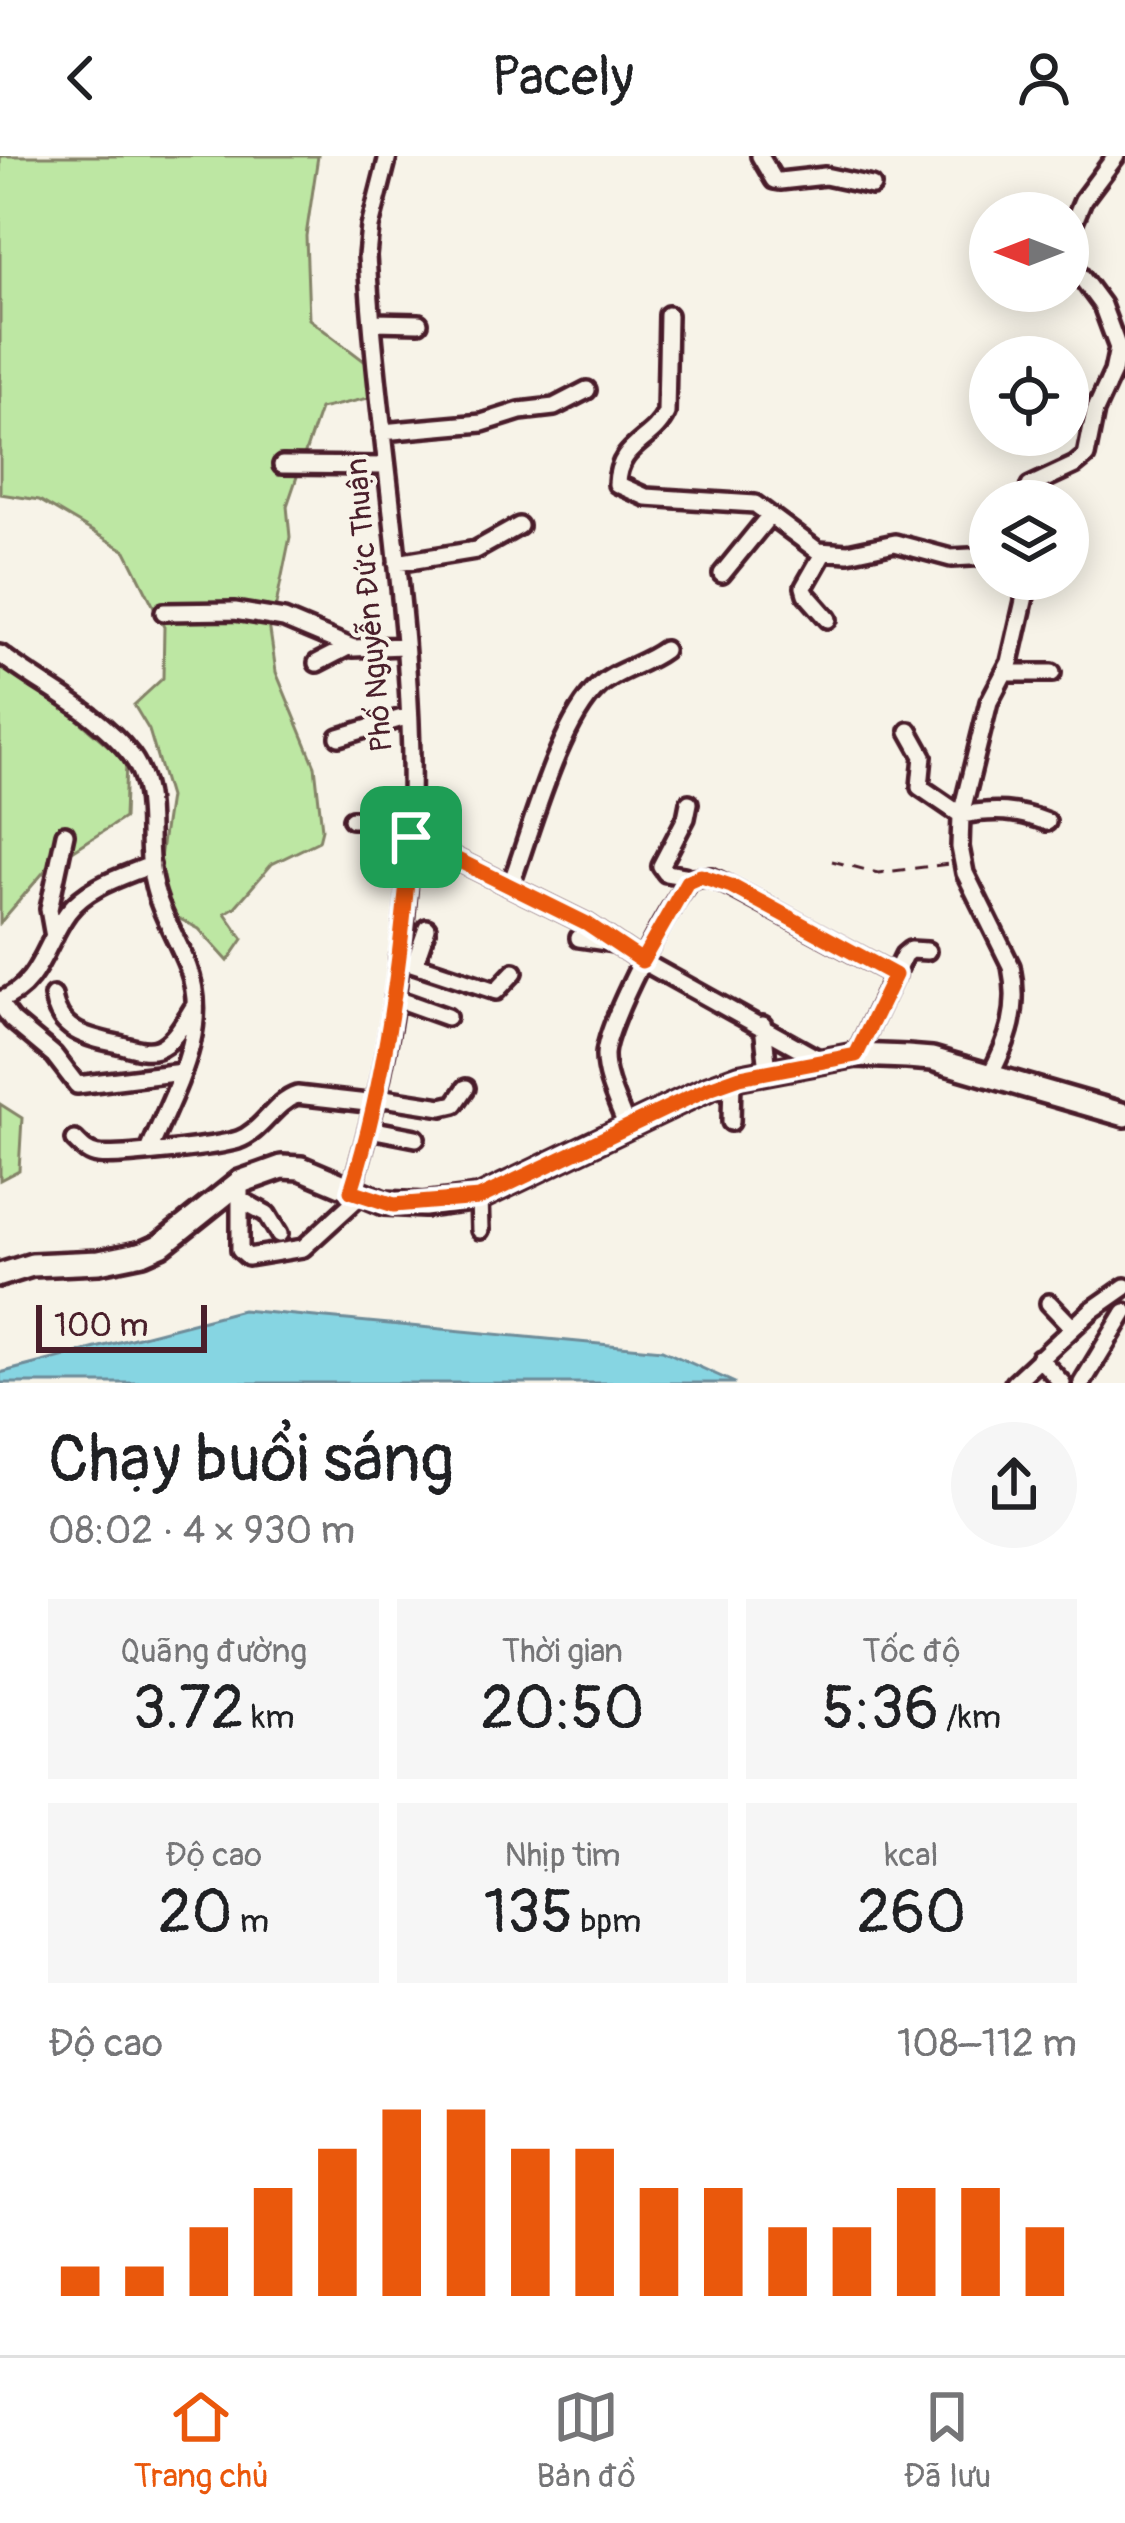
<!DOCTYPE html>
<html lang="vi">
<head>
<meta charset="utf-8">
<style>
	body { margin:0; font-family:Pangolin,sans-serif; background:#f6f6f6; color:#202124; height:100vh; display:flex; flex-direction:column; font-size:45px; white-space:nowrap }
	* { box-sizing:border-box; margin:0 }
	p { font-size:39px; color:#757577 }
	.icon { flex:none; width:66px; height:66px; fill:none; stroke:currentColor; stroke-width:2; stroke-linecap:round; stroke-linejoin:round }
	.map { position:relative; height:1227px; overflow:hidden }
	.panel { display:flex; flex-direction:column; background:#fff; flex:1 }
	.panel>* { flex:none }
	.needle { width:78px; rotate:270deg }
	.controls { position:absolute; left:969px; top:36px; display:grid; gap:24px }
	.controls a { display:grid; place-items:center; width:120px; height:120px; border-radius:50%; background:#fff; box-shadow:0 6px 30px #0003; font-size:60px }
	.scale { position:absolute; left:36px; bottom:30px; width:171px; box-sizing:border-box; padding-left:12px; border:6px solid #4a1f2b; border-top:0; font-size:33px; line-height:42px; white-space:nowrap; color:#4a1f2b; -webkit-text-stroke:9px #f7f3e8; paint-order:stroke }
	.pin { position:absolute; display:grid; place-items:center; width:102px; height:102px; color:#fff; margin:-51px; border-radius:24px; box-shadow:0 6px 18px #0006 }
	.round { display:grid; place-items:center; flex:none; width:126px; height:126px; border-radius:63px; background:#f6f6f6 }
	.head { display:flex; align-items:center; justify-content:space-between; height:204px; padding:0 48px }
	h1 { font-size:66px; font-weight:600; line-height:90px }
	.stats { display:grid; grid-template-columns:repeat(3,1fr); gap:18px; height:204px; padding:12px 48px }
	.stats div { display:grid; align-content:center; border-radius:0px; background:#f6f6f6; text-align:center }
	.stats b { font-size:60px; font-weight:600 }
	.stats small { font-size:33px; font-weight:400 }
	.stats p { font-size:33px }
	.chart { height:336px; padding:24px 48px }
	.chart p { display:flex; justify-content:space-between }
	.chart svg { width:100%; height:216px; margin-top:12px; stroke:#ea580c; stroke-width:6 }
	header { display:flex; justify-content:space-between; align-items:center; height:156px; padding:0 48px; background:#fff; font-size:54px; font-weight:600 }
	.menu { display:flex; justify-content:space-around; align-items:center; height:168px; border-top:3px solid #e0e0e0; background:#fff; font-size:33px; color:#757577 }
	.menu a { display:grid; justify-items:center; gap:6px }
	.menu .current { color:#ea580c }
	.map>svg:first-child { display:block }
	.green { fill:#bde7a3; stroke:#848367; stroke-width:3 }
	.water { fill:#86d5e2; stroke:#6e8c99; stroke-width:3 }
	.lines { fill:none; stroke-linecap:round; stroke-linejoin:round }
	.minor-casing { stroke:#4a1f2b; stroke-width:24 }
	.major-casing { stroke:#4a1f2b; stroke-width:30 }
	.path { stroke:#4a1f2b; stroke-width:3; stroke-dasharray:12 9; stroke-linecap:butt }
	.minor { stroke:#f7f3e8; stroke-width:15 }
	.major { stroke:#f7f3e8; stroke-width:21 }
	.route-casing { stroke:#fff; stroke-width:24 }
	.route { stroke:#ea580c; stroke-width:15 }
	.labels { text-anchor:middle; stroke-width:9; stroke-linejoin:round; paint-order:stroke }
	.street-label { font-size:30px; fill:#4a1f2b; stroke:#f7f3e8 }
</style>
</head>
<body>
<header><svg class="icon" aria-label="back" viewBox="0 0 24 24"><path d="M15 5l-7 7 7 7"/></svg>Pacely<svg class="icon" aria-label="person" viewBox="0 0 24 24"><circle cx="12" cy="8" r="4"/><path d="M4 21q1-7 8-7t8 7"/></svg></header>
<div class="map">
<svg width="1125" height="1227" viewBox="0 0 1125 1227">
	<rect width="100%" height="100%" fill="#f7f3e8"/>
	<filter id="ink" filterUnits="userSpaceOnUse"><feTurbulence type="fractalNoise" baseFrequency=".00833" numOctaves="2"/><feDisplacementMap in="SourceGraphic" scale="24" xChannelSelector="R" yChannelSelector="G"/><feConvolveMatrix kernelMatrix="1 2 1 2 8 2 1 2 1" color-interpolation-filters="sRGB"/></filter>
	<g filter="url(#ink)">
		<!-- green -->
		<path class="green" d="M0 0H318L306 80 309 163 384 220 369 242 320 253 287 350 290 381 275 454 268 450 267 454 276 516 315 610 322 673 319 685 272 708 235 751 225 757 243 783 228 805 199 773 153 749 169 641 149 574 134 549 163 522 164 471 126 395 39 344 0 338Z
			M0 498 26 509 78 564 126 605 124 662 49 710 0 767Z
			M0 948 22 962 19 1014 0 1024Z"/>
		<!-- water -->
		<path class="water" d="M242 1154 662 1194 735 1227H0V1217Z"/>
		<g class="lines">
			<defs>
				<path id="minor" d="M760 0 774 24 780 25 825 20 872 30
					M1068 80 1083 44 1116 0
					M668 159 666 257C653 286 618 288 617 328L646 341 755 348 818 395 848 397 895 387 951 402 990 400
					M374 166 419 167
					M382 276 482 267 520 255 554 251 587 234
					M282 309 386 310
					M1025 345 1030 330 1075 309 1086 300 1095 255 1113 216 1118 192 1102 149 1068 103
					M824 396 804 431 806 438 828 463
					M397 407 476 394 519 370
					M722 418 770 359
					M164 456 235 455 284 463 353 492 404 490
					M0 498C44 532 96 554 131 599 159 637 143 683 153 725 159 755 177 782 188 811 212 875 173 936 149 995
					M317 507 348 491
					M1005 517H1052
					M909 575 923 600 920 631 961 659C995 653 1016 654 1047 666
					M339 581 409 560
					M352 663H410
					M411 681 587 768 642 805 822 905
					M431 691 441 674
					M687 726 684 720 666 717 661 710 686 662 689 647
					M511 728C530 677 559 566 599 530 617 514 644 509 664 494
					M54 781 49 753 65 678
					M579 782 613 787
					M399 803 496 835 514 816
					M415 807 427 772
					M53 840C59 876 87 881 118 888 130 891 144 897 157 893 174 887 185 864 195 849
					M394 842 447 861
					M0 844C40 830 45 787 68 756 88 730 122 721 151 709
					M0 848 12 864 54 899 77 929 182 916
					M763 869 768 915
					M856 899 904 799 910 794 927 795
					M989 921C1009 884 1020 853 1011 810L965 717 960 691 961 659 989 546 1010 506 1029 423
					M377 941 442 951 455 948 466 932
					M731 966 732 923
					M627 972C619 949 605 924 605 900 605 870 670 746 692 722L711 721 731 731 895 819
					M370 973 416 982
					M75 984C82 991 88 998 98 999 117 1002 219 990 238 984 263 975 273 947 297 939L376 948
					M240 1026V1094L248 1101 303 1092 361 1039
					M351 1035C386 922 405 802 410 684 419 489 378 295 367 100L370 71 388 0
					M479 1042 480 1074
					M241 1044 267 1058 279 1078
					M1049 1147 1072 1171
					M1039 1202 1062 1227
					M1014 1227 1092 1154 1125 1131
					M1082 1227 1125 1156"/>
				<path id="major" d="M0 1119 32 1109 99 1106 143 1097 161 1089 240 1026 282 1011 301 1012 384 1047 424 1049 479 1042 709 932 739 921 856 899 907 901 932 903 1125 959"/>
			</defs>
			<!-- minor casing -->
			<use href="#minor" class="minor-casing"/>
			<!-- major casing -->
			<use href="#major" class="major-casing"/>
			<!-- path -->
			<path class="path" d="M832 705 878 717 948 708"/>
			<!-- minor -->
			<use href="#minor" class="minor"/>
			<!-- major -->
			<use href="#major" class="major"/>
		</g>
	</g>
	<g class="lines" filter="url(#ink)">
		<defs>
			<path id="route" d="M411 681 587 768 642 805 687 726 701 720 731 730 895 819 856 899 740 921 709 932 479 1042 394 1049 351 1035C387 920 401 801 411 681Z"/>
		</defs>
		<!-- route casing -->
		<use href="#route" class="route-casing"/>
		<!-- route -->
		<use href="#route" class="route"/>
	</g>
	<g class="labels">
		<!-- street labels -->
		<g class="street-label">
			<text transform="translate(369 449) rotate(-95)" y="10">Phố Nguyễn Đức Thuận</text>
		</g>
	</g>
</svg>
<div class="controls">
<a><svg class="needle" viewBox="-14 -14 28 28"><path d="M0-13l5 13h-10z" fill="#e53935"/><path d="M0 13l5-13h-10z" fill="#757577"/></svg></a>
<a><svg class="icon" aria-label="locate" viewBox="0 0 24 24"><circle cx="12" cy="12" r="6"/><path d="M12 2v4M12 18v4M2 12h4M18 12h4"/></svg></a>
<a><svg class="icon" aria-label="layers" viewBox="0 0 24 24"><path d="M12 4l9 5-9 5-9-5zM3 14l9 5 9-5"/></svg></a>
</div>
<div class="scale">100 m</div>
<div class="pin" style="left:411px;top:681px;background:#1e9e55"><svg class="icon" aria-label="arrive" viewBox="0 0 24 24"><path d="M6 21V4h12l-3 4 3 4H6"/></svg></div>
</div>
<section class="panel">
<div class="head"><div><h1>Chạy buổi sáng</h1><p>08:02 · 4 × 930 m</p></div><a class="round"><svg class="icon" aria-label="share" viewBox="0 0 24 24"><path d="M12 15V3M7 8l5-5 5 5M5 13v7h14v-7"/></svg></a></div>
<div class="stats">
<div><p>Quãng đường</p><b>3.72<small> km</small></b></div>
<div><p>Thời gian</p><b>20:50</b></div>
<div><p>Tốc độ</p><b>5:36<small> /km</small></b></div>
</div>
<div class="stats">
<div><p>Độ cao</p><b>20<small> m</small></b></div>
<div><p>Nhịp tim</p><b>135<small> bpm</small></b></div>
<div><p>kcal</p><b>260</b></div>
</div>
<div class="chart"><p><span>Độ cao</span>108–112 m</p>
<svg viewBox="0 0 160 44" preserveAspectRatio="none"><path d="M5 44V38M15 44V38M25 44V30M35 44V22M45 44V14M55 44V6M65 44V6M75 44V14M85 44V14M95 44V22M105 44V22M115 44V30M125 44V30M135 44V22M145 44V22M155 44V30"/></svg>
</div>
</section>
<nav class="menu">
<a class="current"><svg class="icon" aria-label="home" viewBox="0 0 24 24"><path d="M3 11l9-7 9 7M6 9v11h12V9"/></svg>Trang chủ</a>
<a><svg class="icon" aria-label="map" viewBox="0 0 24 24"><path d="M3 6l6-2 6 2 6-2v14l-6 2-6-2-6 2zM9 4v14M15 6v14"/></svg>Bản đồ</a>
<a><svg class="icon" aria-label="saved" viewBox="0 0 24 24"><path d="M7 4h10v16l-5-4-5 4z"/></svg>Đã lưu</a>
</nav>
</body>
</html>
